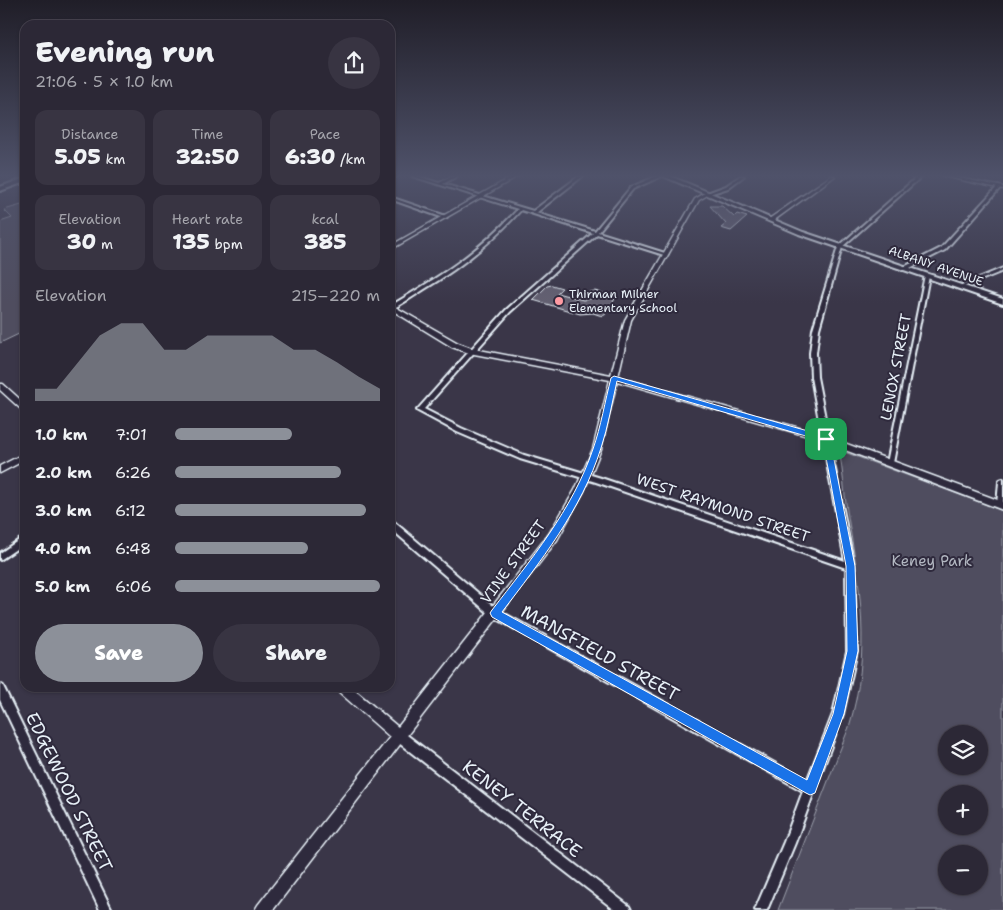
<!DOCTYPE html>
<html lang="en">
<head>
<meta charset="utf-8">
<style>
	body { margin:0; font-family:"Shantell Sans",sans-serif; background:#383442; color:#f1f3f6; height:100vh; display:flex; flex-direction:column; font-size:19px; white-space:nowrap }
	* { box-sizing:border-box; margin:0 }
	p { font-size:16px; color:#a6a6ad }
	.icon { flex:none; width:28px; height:28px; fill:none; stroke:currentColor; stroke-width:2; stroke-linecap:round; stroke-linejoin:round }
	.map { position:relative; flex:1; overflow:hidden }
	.drawer { position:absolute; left:20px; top:20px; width:375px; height:672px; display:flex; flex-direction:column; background:#2c2836; border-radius:15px; box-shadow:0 1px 4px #0004,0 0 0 1px #484451 }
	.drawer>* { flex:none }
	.buttons { position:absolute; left:938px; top:725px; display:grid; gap:10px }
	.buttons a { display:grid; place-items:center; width:50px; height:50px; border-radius:50%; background:#2c2836; box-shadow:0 1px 4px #0004,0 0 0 1px #484451; font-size:25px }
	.pin { position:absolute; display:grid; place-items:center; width:42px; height:42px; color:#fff; margin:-21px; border-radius:10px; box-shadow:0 2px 8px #0006 }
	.round { display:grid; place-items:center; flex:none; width:52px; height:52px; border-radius:26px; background:#383442 }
	.head { display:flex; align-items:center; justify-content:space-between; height:85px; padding:0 15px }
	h1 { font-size:28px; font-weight:800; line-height:38px }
	.stats { display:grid; grid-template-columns:repeat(3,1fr); gap:8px; height:85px; padding:5px 15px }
	.stats div { display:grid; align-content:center; border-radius:12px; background:#383442; text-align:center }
	.stats b { font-size:21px; font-weight:800 }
	.stats small { font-size:14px; font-weight:400 }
	.stats p { font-size:14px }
	.chart { height:140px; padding:10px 15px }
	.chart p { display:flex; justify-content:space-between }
	.chart svg { width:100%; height:90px; margin-top:5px; fill:#8c9099; opacity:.7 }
	.primary-button { display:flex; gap:10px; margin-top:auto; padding:10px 15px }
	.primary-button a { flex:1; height:58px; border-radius:30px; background:#8c9099; color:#fff; font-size:20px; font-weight:800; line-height:58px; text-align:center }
	.primary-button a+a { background:#383442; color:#f1f3f6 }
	ul { padding:0 15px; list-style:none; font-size:16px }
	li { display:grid; grid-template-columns:80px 60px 1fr; align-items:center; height:38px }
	li i { height:12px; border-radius:6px; background:#8c9099 }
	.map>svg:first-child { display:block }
	.green { fill:#504e5f; stroke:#9ca0ac; fill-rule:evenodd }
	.building { fill:#636171; stroke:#e8f1f8 }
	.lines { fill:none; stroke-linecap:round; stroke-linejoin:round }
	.minor-casing { stroke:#e8f1f8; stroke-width:4 }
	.tertiary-casing { stroke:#e8f1f8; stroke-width:3 }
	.secondary-casing { stroke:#e8f1f8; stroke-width:3 }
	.primary-casing { stroke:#e8f1f8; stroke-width:4 }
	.trunk-casing { stroke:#e8f1f8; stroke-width:4 }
	.minor { fill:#2f2a3d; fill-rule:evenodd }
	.tertiary { fill:#2f2a3d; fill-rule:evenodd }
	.secondary { fill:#2f2a3d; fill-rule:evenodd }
	.primary { fill:#2f2a3d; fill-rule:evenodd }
	.trunk { fill:#2f2a3d; fill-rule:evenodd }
	.route { fill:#1a73e8; stroke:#fff; fill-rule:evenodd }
	.poi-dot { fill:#ff9aa2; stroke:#2f2a3d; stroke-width:2 }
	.labels { text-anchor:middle; stroke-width:4; stroke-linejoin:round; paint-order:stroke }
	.far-street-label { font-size:12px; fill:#e8f1f8; stroke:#2f2a3d }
	.far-poi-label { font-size:12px; fill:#e8f1f8; stroke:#2f2a3d; text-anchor:start }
	.street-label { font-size:15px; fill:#e8f1f8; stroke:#2f2a3d }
	.park-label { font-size:15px; fill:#b3b8c2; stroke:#2f2a3d }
	.near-street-label { font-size:18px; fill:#e8f1f8; stroke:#2f2a3d }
</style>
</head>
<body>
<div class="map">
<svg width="1003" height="910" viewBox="0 0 1003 910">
	<rect width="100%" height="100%" fill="#3a3648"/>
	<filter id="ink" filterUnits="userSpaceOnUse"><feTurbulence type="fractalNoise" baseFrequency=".02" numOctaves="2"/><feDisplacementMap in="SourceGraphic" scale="10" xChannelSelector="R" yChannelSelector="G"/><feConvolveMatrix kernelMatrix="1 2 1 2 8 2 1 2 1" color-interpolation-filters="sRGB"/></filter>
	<g filter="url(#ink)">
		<!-- green -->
		<path class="green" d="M25 204V331L0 343V222L12 218 4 210Z
			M839 450 1003 511V910H778L849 727C872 651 860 587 847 511 844 491 843 470 839 450ZM946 734H979V766H946ZM946 794H979V826H946ZM946 854H979V886H946Z"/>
		<!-- building -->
		<path class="building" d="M710 206H722L734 217 737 214 747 217 731 231 721 228 726 224Z
			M552 285 562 288 557 293 583 300 594 298 589 292 595 291 616 297 607 312 602 316 593 313 580 314 533 300 547 286Z"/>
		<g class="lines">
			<defs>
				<path id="minor" d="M393 176H397L390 179V177Z
					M412 176H417L439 183 453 176H457L443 184 533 211 579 176H583L536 213 595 231 631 187 657 176H661L660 177 633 189 598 232 668 254 664 255 597 234 510 312 424 409 461 428 524 455 601 478 845 561 811 377 810 353 813 329 838 247 918 176H922L842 247 819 329 816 353 817 377 854 566 857 651 843 714 795 843 767 910H755L784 842 803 791 492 616 390 528V520L393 521 498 610 807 781 833 714 847 651 846 568 596 482 520 459 457 432 418 411 417 410 418 409 506 310 593 233 521 210C492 242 460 268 423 290 412 297 401 305 390 310V306C439 277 479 252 518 209Z
					M740 176H744L728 188 709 194 707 193 726 186Z
					M998 186 1001 187 945 250 906 270H902V268L941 248Z
					M390 197 446 216 447 217 444 218 390 199Z
					M1003 268V271L961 288 957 287Z
					M925 275 929 276 893 463 890 466 887 463Z
					M1003 479V507H998L997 505 999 482 1000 480Z
					M25 536V543L0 560V553Z
					M0 684 3 686 112 910H100L0 700Z
					M399 731 403 732 629 906 631 910H615L395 740 394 736 395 732Z"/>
				<path id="tertiary" d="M513 176H518L390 250V246Z
					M707 192 711 193 699 200 631 320 618 377 817 433 1003 502V510L811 437 617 381 601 449 584 491 557 540 273 910H255L258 905 390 737 339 692 337 688H352L398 727 549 534 575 490 593 449 610 380 469 353 452 347 390 309V304L458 343 474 349 611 375 625 320 695 199Z
					M0 384H3L25 404V411L22 410 0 390Z
					M25 453V460L0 473V466Z"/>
				<path id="secondary" d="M831 176H835L773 221H769V219Z
					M943 176H950L1003 187V189Z"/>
				<path id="primary" d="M25 178V182L0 191V187Z"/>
				<path id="trunk" d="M663 176H670L803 232 1003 299V304L799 234Z"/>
			</defs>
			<!-- minor casing -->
			<use href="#minor" class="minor-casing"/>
			<!-- tertiary casing -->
			<use href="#tertiary" class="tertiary-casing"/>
			<!-- secondary casing -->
			<use href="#secondary" class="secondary-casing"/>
			<!-- primary casing -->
			<use href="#primary" class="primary-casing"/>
			<!-- trunk casing -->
			<use href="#trunk" class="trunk-casing"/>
			<!-- minor -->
			<use href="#minor" class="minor"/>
			<!-- tertiary -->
			<use href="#tertiary" class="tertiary"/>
			<!-- secondary -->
			<use href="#secondary" class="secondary"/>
			<!-- primary -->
			<use href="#primary" class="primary"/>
			<!-- trunk -->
			<use href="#trunk" class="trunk"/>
		</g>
	</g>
	<!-- sky -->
	<linearGradient id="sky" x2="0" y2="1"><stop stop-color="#201e28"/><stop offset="0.58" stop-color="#4f526a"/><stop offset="1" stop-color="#4f526a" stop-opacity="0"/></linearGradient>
	<rect width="1003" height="303" fill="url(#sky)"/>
	<!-- route -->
	<path class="route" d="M614 376 829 437 830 439 855 566 858 651 844 714 815 793 810 795 806 793 492 617 490 613 492 610C530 561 573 509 593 449 601 426 605 401 611 378ZM617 381 823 441 846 566 847 651 833 714 807 780 502 612C540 562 582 509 601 448 608 427 612 403 617 381Z"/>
	<!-- markers -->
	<circle class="poi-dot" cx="559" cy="301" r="5"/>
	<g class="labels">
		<!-- far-street labels -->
		<g class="far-street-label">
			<text transform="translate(936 266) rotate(19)" y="4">ALBANY AVENUE</text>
		</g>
		<!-- far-poi labels -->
		<g class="far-poi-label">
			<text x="569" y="298">Thirman Milner<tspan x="569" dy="14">Elementary School</tspan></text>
		</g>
		<!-- street labels -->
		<g class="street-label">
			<text transform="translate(896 367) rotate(-79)" y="5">LENOX STREET</text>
			<text transform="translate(723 508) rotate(19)" y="5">WEST RAYMOND STREET</text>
			<text transform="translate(513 562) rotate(-54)" y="5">VINE STREET</text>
		</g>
		<!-- park labels -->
		<g class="park-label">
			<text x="932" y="566">Keney Park</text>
		</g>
		<!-- near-street labels -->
		<g class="near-street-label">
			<text transform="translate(600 653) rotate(29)" y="6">MANSFIELD STREET</text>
			<text transform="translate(69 792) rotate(64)" y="6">EDGEWOOD STREET</text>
			<text transform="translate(522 809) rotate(38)" y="6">KENEY TERRACE</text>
		</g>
	</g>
</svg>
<div class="buttons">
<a><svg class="icon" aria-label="layers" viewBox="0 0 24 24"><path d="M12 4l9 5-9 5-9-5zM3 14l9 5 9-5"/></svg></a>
<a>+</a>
<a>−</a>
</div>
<div class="pin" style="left:826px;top:439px;background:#1e9e55"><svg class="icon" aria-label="arrive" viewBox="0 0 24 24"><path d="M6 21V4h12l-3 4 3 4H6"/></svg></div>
<section class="drawer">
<div class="head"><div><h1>Evening run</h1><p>21:06 · 5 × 1.0 km</p></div><a class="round"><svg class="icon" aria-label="share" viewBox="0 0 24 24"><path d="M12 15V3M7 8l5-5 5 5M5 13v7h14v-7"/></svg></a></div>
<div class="stats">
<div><p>Distance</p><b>5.05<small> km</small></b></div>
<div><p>Time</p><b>32:50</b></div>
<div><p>Pace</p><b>6:30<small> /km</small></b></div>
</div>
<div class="stats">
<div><p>Elevation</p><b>30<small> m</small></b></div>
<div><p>Heart rate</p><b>135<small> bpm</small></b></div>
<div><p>kcal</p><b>385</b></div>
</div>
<div class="chart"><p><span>Elevation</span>215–220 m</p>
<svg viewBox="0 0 160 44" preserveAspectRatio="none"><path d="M0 44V38L10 38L20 25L30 12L40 6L50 6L60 19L70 19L80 12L90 12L100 12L110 12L120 19L130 19L140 25L150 32L160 38V44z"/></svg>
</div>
<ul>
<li><b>1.0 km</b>7:01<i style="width:57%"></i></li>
<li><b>2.0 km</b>6:26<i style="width:81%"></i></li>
<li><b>3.0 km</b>6:12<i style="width:93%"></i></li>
<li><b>4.0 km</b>6:48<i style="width:65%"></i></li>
<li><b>5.0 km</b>6:06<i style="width:100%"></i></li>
</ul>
<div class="primary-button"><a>Save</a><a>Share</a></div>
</section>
</div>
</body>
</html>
